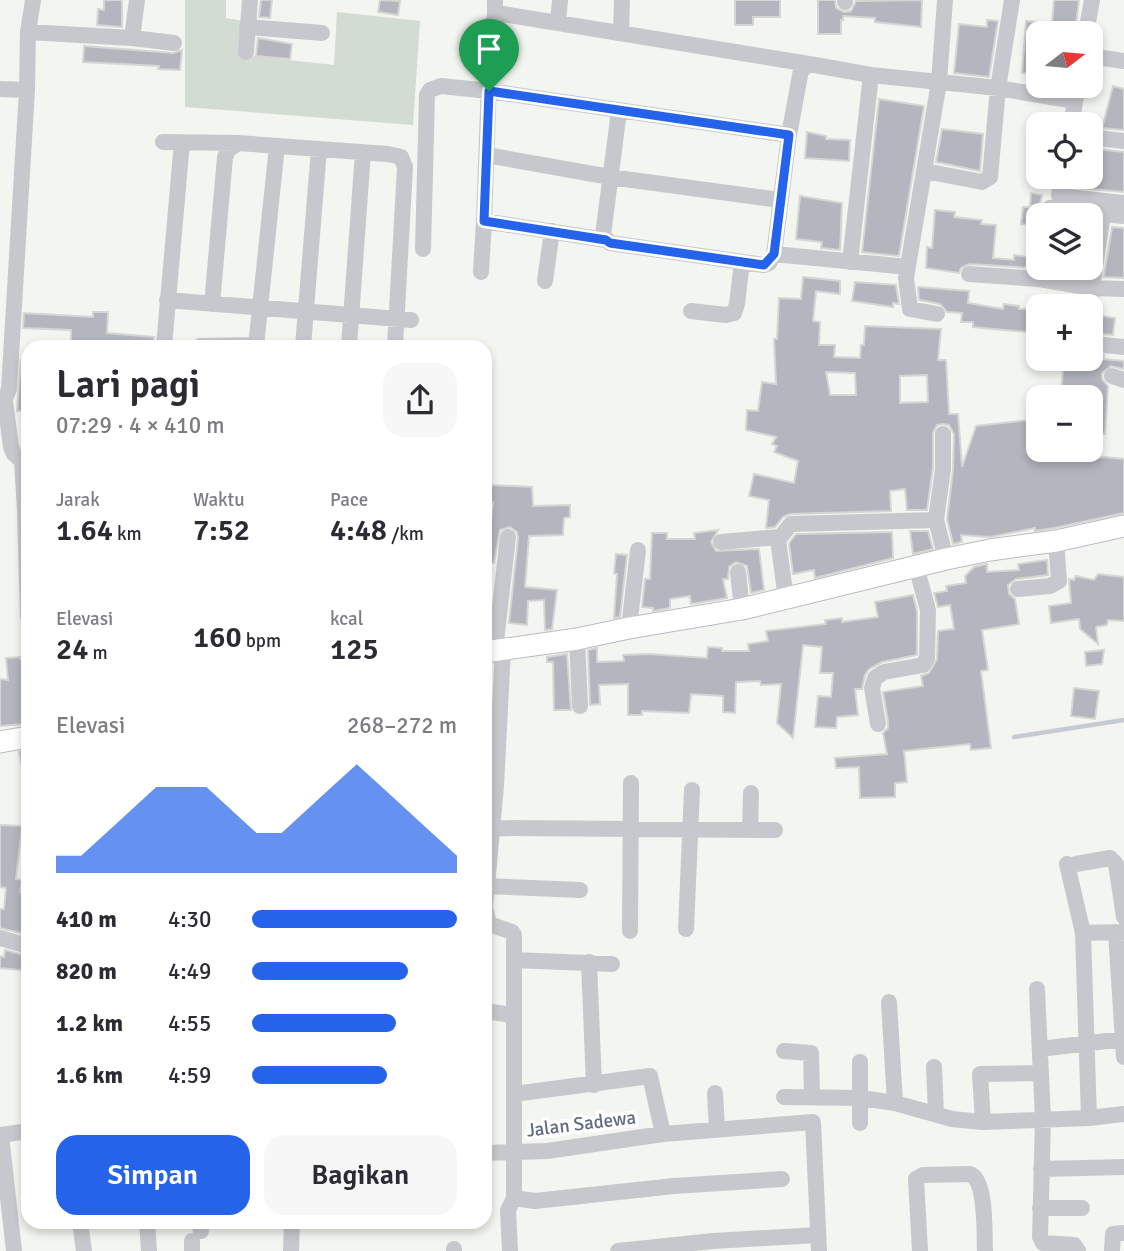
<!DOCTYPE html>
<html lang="id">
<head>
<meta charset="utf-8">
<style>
	body { margin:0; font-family:Signika,sans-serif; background:#f7f7f7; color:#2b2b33; height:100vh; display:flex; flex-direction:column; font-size:26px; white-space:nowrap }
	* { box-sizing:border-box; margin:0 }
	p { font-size:23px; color:#7c7c81 }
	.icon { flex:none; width:38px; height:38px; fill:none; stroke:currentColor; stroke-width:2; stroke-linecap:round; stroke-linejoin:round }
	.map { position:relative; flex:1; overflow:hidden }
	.details { position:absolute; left:21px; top:340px; width:471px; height:889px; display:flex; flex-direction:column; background:#fff; border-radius:21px; box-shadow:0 4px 10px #0003 }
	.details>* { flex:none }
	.needle { width:46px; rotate:74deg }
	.tools { position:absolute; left:1026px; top:21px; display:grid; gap:14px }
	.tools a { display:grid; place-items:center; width:77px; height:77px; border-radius:14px; background:#fff; box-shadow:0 4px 10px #0003; font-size:35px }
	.pin { position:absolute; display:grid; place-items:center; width:60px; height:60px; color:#fff; margin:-72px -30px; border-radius:50% 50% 50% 0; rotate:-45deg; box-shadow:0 0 7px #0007 }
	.pin .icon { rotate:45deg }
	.round { display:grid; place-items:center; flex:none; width:74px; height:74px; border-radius:21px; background:#f7f7f7 }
	.summary { display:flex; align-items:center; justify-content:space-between; height:119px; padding:0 35px }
	h1 { font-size:38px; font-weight:600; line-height:52px }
	.stats { display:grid; grid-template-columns:repeat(3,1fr); gap:10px; height:119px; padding:7px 35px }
	.stats div { display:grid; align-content:center }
	.stats b { font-size:30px; font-weight:600 }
	.stats small { font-size:19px; font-weight:400 }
	.stats p { font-size:19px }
	.chart { height:196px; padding:14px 35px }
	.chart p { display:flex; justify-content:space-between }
	.chart svg { width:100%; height:126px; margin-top:7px; fill:#2563eb; opacity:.7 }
	.action { display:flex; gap:14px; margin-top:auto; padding:14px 35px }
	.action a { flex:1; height:80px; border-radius:21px; background:#2563eb; color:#fff; font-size:28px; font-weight:600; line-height:80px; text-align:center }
	.action a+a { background:#f7f7f7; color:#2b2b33 }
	ul { padding:0 35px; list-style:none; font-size:23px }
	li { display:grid; grid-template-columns:112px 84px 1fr; align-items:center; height:52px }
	li i { height:18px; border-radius:9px; background:#2563eb }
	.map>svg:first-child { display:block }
	.green { fill:#d2dcd2 }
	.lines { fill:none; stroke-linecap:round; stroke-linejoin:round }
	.stream { stroke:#c6cad3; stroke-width:4.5 }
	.building { fill:#b3b6be; stroke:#d5d6d3; stroke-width:2; fill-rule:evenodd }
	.secondary-casing { stroke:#b9bbc1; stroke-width:23 }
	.street { stroke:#c7c8cd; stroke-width:16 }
	.secondary { stroke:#fff; stroke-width:21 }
	.route-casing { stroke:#fff; stroke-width:14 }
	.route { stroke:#2563eb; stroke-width:9 }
	.labels { text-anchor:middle; stroke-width:7; stroke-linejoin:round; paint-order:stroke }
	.street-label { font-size:19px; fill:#626a83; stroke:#fff }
</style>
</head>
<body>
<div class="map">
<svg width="1124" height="1251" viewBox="0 0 1124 1251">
	<rect width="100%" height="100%" fill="#f3f5f0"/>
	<!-- green -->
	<path class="green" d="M185 0H226V18L244 21 242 55 334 65 337 12 420 21 413 125 185 107Z"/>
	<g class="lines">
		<!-- stream -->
		<path class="stream" d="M1014 737 1124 720"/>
	</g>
	<!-- building -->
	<path class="building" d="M104 0H122V27L97 25 98 9 104 10Z
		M261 0H272L270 18 259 17Z
		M380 0 400 1 398 15 378 12Z
		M735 0H780V17H753V25H735Z
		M818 0H835L836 8 844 12 851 11 856 1 922 0 921 27 875 22V18L843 16V20H841V34H818Z
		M1054 0H1079L1075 33H1038V74L1022 73 1026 21 1052 23Z
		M987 20 998 21 989 77 954 73 959 24 987 27Z
		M258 38 292 44 290 59 256 56Z
		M84 46 173 53 182 50 180 70 158 69 159 66 83 62Z
		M1113 86 1124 89V130L1102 128Z
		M879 99 924 106 899 256 862 252Z
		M942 129 983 134 980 171 936 162Z
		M807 132 826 136V139L850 140 849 161 805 158Z
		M1090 148 1124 152V192L1080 188 1081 177H1090Z
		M1031 193 1042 195 1038 213V226L1021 224 1023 207H1030Z
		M800 196 842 203 840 250 821 248 822 242 796 239Z
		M935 210 955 212 954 217 982 220 981 224 996 225 993 258 1014 260V255L1034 258V268L969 264 961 268 959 273 926 268 927 247 932 248Z
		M1112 227 1124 228V278L1104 277Z
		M803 277 840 281V294L816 291 813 321 820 322 819 345H835L834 357 860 358 861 345H864L865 326 941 329 938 360H946L949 414H958L962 467 976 426 1029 420 1030 426 1038 425V450H1088L1089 459 1104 457 1124 459V513L1054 528 1035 531V528L990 537 961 535 962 542 953 544 947 519 953 470 954 434 949 425 942 424 937 425 933 433V468L927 510H907L905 489 890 491 891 511 790 514 783 517 775 527 766 528 769 500 749 496 754 474 794 483 798 461 774 452 777 446 772 444 776 437 746 430 747 410 758 411 762 382 776 384 774 339H777L779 298 801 299ZM826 372 855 373 856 395H830ZM927 375 928 402 900 403V376Z
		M855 282 896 285 899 304 893 303V307L852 301Z
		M918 287 969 291 968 303 1003 309 1004 304 1019 306V309H1037L1038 333 973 327V322H961L962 313 947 312 940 304 919 300Z
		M93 312H108L107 333 154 337V346H71V330L23 328 24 313 93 317Z
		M1102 316 1115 318 1113 335 1101 334Z
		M1090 353 1104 355 1103 359 1124 361V369L1111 366 1102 373V379L1108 386 1105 434H1090V414L1095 395 1061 393 1064 359H1090Z
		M21 360H28V411H17Z
		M491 485 532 487 533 506 570 505V517L564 518 563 535 529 536 525 587 557 590 552 629 545 630 544 600 528 601 527 625 509 623 518 538 517 532 510 527 500 530 494 563H489L490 534H489L493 502H490Z
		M718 530 711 542 716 551 759 549 764 590 751 593 747 566 736 562 729 567 728 579H723L727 598 691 604 690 596 670 599V608L653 611V608L642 607 645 579H650L652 533H667V539H695L694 533Z
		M910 531H928L933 549 913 554Z
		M892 532 893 558 815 578 814 570 793 574 789 543 796 534Z
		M616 554 627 555 620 617 614 618 617 574 614 573Z
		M1047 560 1048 575 1016 579 1008 585 1009 594 1015 599 1019 624 982 630 988 670 981 671 991 748 971 750 970 744 904 751 907 782 895 783V797L860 798 859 767 836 768 835 758 887 754 883 733 888 728V722L883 692 923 686 921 676 929 673 937 659 938 631 954 629 950 605 938 607 934 593 947 591 946 586 966 583 965 576 974 567 987 564V572L1019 570 1018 564Z
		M1098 574 1124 577V621L1108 620 1107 625 1096 627 1098 644 1080 629 1079 619 1051 623 1049 606 1071 603 1069 579 1074 580 1076 576 1094 580Z
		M913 595 917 611V655L882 662 869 669 865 675 862 689H855L858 715 837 717 836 728 815 727 818 696 831 697 833 673H820L822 647 803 645 793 738 777 723 781 684 761 685 760 681 736 682 735 713 723 712V696L691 694 689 713 642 711V715H628V684L599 685 600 704 590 705 588 650 597 648V662L624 661 623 655 649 654 707 658 708 647 722 648V651H749L748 644 768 641 766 631 826 624 825 620 842 618V622L878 617 875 602Z
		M1104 650 1102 664 1086 666 1085 652Z
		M567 654 571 710H554L553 662H547V657Z
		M20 657V659L28 658V724L0 726V679L8 680 6 658Z
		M485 671 491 672 486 767 485 766Z
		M1074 688 1099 691 1095 719 1071 716Z
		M28 750V772L23 773 19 752Z
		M0 825 22 826 16 879 22 880 20 892 28 893V935L0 928V909H4L6 888 0 887Z
		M5 950 28 956V971L0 968V956L4 957Z"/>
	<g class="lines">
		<defs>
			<path id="secondary" d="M485 652 577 639 629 628 742 609 946 559 990 550 1056 541 1124 526
				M0 742 28 737"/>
		</defs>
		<!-- secondary casing -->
		<use href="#secondary" class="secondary-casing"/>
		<!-- street -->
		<path class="street" d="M495 0V18
			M845 0V2
			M558 23 560 0
			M247 27 322 33
			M28 32 132 38 137 0
			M621 33 622 0
			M1086 33 1092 0
			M132 38 174 43
			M246 52 250 0
			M1090 56 1124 61
			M0 89 27 90
			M619 111 603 235 610 243 764 265 769 263 774 254 789 135 801 70 809 64 871 75
			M1071 124 1078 86
			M1090 137 1124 141
			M163 142 238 143
			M487 155 610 177 780 200
			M925 171 982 182 990 177 998 88 1012 0
			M1062 177 1059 196 1124 203
			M1048 215 1050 208 1103 214
			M1124 216 1103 214 1092 288 1124 289
			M484 221 491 25 495 18 503 14 809 64
			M423 249 427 95 430 90 441 86 489 91 789 135
			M774 254 908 267
			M850 262 871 75 998 88 1075 101
			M481 272 484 221 606 240
			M969 274 1039 279 1092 288 1090 313
			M545 281 552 231
			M167 300 411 320
			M212 304 225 157 229 149 238 143 388 154 401 157 405 167 395 346
			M691 311 726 315 734 313 737 304 742 262
			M937 314 910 309 906 278 939 82 945 0
			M1090 327V329
			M1090 340 1095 344 1124 347
			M164 346 182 142
			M200 346 256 345
			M256 346 277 146
			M303 346 319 149
			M349 346 363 152
			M1112 376 1124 380
			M5 401 11 447 14 454 22 461 25 510H28
			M0 411 9 389 27 90 28 32 33 0
			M25 510 28 616
			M936 520 943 469V434
			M721 542 779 537
			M738 572 742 609
			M1018 589 1050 586 1059 581 1056 541
			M786 599 778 540 791 524 936 520 946 559
			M629 628 638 550
			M577 639 580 706
			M503 649 496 786 485 907 489 924 512 932 514 935V1198L535 1201 674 1186 782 1179
			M495 650 508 537
			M878 724 872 688 875 678 884 672 923 665 927 658 928 610 916 566
			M492 828 775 830
			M750 830 751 793
			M1067 864 1083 933 1124 932
			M1076 864 1110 858 1116 864 1124 917
			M487 886 580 890
			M686 929 692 790
			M630 931 631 783
			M1116 932 1124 1057
			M1083 933 1089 1118
			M0 938 28 946
			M514 960 612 964
			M589 962 594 1085
			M1037 989 1043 1119 1040 1237 1043 1243 1074 1245 1078 1251
			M889 1002 895 1103
			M485 1011 513 1015
			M1040 1049 1124 1039
			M784 1051 811 1053 812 1096
			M934 1067 936 1114
			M715 1093 717 1130
			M784 1097 861 1098 895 1103 952 1119 983 1122 1089 1118 1124 1114
			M983 1122 980 1074 1041 1073
			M860 1123V1062
			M663 1134 813 1122 819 1251
			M0 1135 28 1131
			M1 1135 14 1251
			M485 1153 547 1151 663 1134 650 1076 514 1094
			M1041 1169 1124 1167
			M1040 1208H1082
			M80 1222 84 1251
			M147 1222 149 1251
			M200 1222 201 1231
			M454 1249V1251
			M192 1251V1241
			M291 1251 292 1222
			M510 1251 508 1210 514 1198
			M618 1251 713 1241 818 1235
			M920 1251 916 1179 923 1175 970 1174C987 1181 984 1233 985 1251
			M1112 1251 1113 1234 1124 1233"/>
		<!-- secondary -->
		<use href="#secondary" class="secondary"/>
	</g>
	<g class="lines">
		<defs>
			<path id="route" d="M489 91 789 135 774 254 764 265 610 243 606 240 484 221Z"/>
		</defs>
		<!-- route casing -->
		<use href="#route" class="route-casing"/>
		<!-- route -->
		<use href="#route" class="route"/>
	</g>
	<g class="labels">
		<!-- street labels -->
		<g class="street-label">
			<text transform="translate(581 1123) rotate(-7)" y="7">Jalan Sadewa</text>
		</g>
	</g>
</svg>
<div class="tools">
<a><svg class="needle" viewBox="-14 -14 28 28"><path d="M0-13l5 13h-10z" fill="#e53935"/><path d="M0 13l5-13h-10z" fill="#7c7c81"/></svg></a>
<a><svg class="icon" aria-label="locate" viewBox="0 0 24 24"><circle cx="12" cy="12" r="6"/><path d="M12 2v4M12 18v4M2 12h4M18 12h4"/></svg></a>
<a><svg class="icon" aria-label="layers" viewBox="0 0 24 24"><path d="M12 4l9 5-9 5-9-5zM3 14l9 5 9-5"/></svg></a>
<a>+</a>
<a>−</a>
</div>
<div class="pin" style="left:489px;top:91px;background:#1e9e55"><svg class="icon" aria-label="arrive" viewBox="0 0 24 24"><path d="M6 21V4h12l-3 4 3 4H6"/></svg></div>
<section class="details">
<div class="summary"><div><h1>Lari pagi</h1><p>07:29 · 4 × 410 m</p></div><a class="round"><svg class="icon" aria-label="share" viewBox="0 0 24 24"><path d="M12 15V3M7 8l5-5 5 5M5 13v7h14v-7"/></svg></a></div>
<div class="stats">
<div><p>Jarak</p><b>1.64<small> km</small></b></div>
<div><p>Waktu</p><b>7:52</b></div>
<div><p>Pace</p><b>4:48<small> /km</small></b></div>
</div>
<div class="stats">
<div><p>Elevasi</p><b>24<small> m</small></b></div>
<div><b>160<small> bpm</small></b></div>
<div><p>kcal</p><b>125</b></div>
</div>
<div class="chart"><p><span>Elevasi</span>268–272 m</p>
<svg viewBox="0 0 160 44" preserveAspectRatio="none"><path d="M0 44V38L10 38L20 30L30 22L40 14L50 14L60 14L70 22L80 30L90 30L100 22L110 14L120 6L130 14L140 22L150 30L160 38V44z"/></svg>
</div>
<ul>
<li><b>410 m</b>4:30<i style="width:100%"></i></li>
<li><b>820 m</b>4:49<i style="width:76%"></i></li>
<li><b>1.2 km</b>4:55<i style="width:70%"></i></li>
<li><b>1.6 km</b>4:59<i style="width:66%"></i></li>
</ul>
<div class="action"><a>Simpan</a><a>Bagikan</a></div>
</section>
</div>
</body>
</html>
